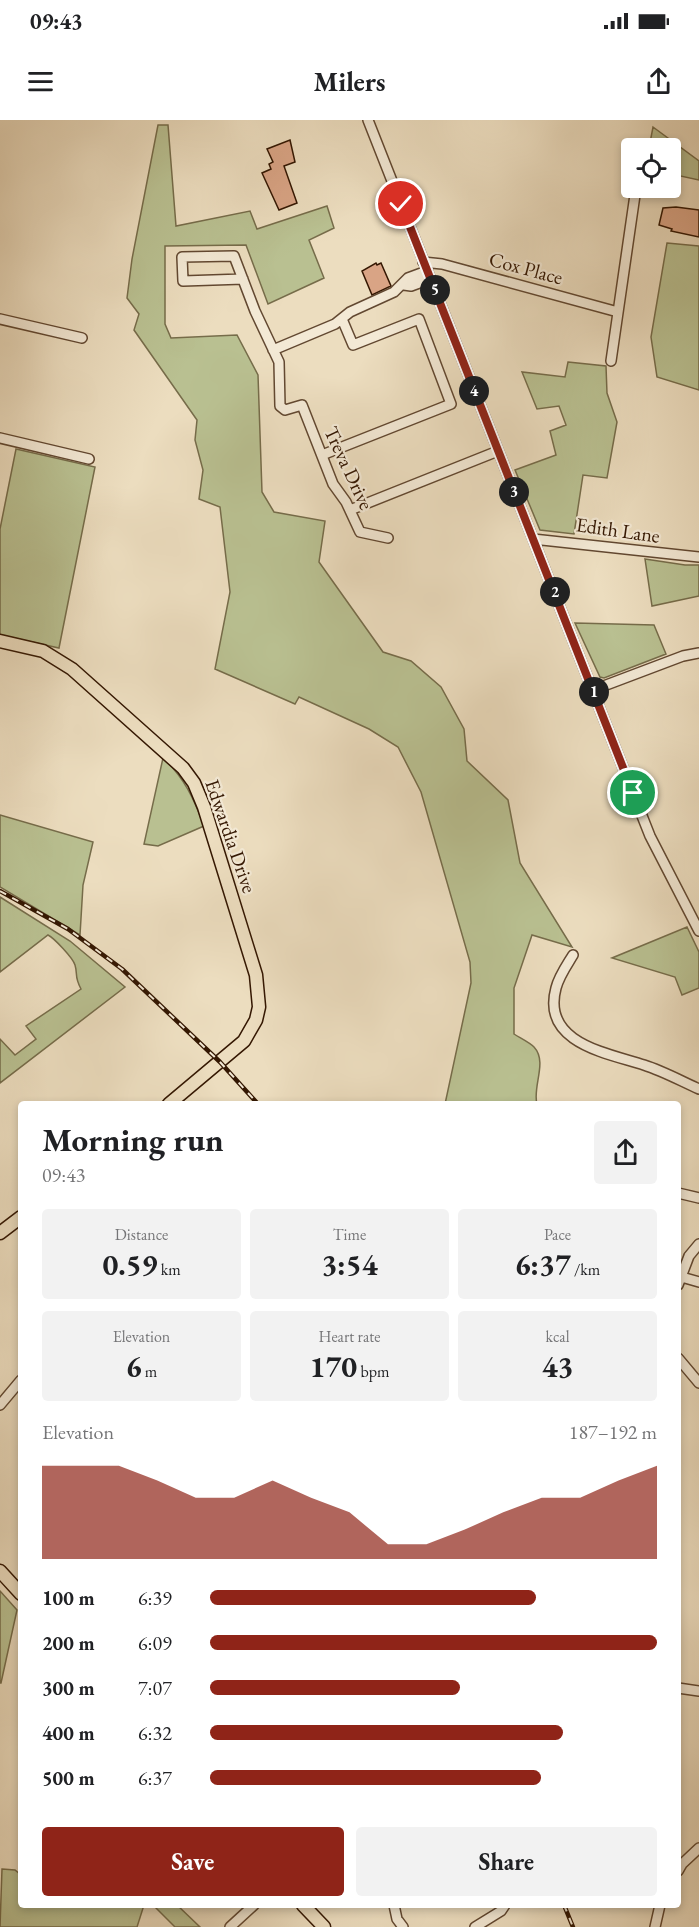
<!DOCTYPE html>
<html lang="en">
<head>
<meta charset="utf-8">
<style>
	body { margin:0; font-family:"EB Garamond",serif; background:#f2f2f2; color:#202124; height:100vh; display:flex; flex-direction:column; font-size:22px; white-space:nowrap }
	* { box-sizing:border-box; margin:0 }
	p { font-size:20px; color:#757577 }
	.icon { flex:none; width:33px; height:33px; fill:none; stroke:currentColor; stroke-width:2; stroke-linecap:round; stroke-linejoin:round }
	.map { position:relative; flex:1; overflow:hidden }
	.details { position:absolute; left:18px; top:981px; width:663px; height:807px; display:flex; flex-direction:column; background:#fff; border-radius:6px; box-shadow:0 3px 9px #0003 }
	.details>* { flex:none }
	.fabs { position:absolute; left:621px; top:18px; display:grid; gap:12px }
	.fabs a { display:grid; place-items:center; width:60px; height:60px; border-radius:6px; background:#fff; box-shadow:0 3px 9px #0003; font-size:30px }
	.pin { position:absolute; display:grid; place-items:center; width:51px; height:51px; color:#fff; margin:-26px; border:3px solid #fff; border-radius:50%; box-shadow:0 2px 6px #0007 }
	.km { position:absolute; width:30px; height:30px; margin:-15px; border-radius:50%; background:#222; color:#fff; font-size:16px; line-height:30px; text-align:center }
	.round { display:grid; place-items:center; flex:none; width:63px; height:63px; border-radius:6px; background:#f2f2f2 }
	.headline { display:flex; align-items:center; justify-content:space-between; height:102px; padding:0 24px }
	h1 { font-size:33px; font-weight:700; line-height:45px }
	.figures { display:grid; grid-template-columns:repeat(3,1fr); gap:9px; height:102px; padding:6px 24px }
	.figures div { display:grid; align-content:center; border-radius:6px; background:#f2f2f2; text-align:center }
	.figures b { font-size:30px; font-weight:700 }
	.figures small { font-size:16px; font-weight:400 }
	.figures p { font-size:16px }
	.chart { height:168px; padding:12px 24px }
	.chart p { display:flex; justify-content:space-between }
	.chart svg { width:100%; height:108px; margin-top:6px; fill:#8f2418; opacity:.7 }
	.button { display:flex; gap:12px; margin-top:auto; padding:12px 24px }
	.button a { flex:1; height:69px; border-radius:6px; background:#8f2418; color:#fff; font-size:24px; font-weight:700; line-height:69px; text-align:center }
	.button a+a { background:#f2f2f2; color:#202124 }
	ul { padding:0 24px; list-style:none; font-size:20px }
	li { display:grid; grid-template-columns:96px 72px 1fr; align-items:center; height:45px }
	li i { height:15px; border-radius:8px; background:#8f2418 }
	.status { display:flex; justify-content:space-between; align-items:center; height:42px; padding:0 30px; background:#fff; direction:ltr }
	.status svg { height:16px; fill:currentColor }
	header { display:flex; justify-content:space-between; align-items:center; height:78px; padding:0 24px; background:#fff; font-size:27px; font-weight:700 }
	.map>svg:first-child { display:block }
	.green { fill:#b9c091; stroke:#766c4a; stroke-width:1.5 }
	.building { fill:#d9a485; stroke:#341702; stroke-width:1.5 }
	.lines { fill:none; stroke-linecap:round; stroke-linejoin:round }
	.minor-casing { stroke:#624831; stroke-width:12 }
	.major-casing { stroke:#341702; stroke-width:15 }
	.minor { stroke:#f3e9d5; stroke-width:9 }
	.major { stroke:#ecddbf; stroke-width:12 }
	.rail-casing { stroke:#341702; stroke-width:4.5 }
	.rail { stroke:#f3e9d5; stroke-width:2; stroke-dasharray:7; stroke-linecap:butt }
	.route-casing { stroke:#fff; stroke-width:12 }
	.route { stroke:#8f2418; stroke-width:8 }
	.labels { text-anchor:middle; stroke-width:4.5; stroke-linejoin:round; paint-order:stroke }
	.street-label { font-size:20px; fill:#341702; stroke:#f3e9d5 }
</style>
</head>
<body>
<div class="status"><b>09:43</b><svg viewBox="0 0 49 12"><path d="M0 12V9h3v3zM5 12V6h3v6zM10 12V3h3v9zM15 12V0h3v12zM26 1h20v11H26zM47 4h2v5h-2z"/></svg></div>
<header><svg class="icon" aria-label="menu" viewBox="0 0 24 24"><path d="M4 6h16M4 12h16M4 18h16"/></svg>Milers<svg class="icon" aria-label="share" viewBox="0 0 24 24"><path d="M12 15V3M7 8l5-5 5 5M5 13v7h14v-7"/></svg></header>
<div class="map">
<svg width="699" height="1807" viewBox="0 0 699 1807">
	<rect width="100%" height="100%" fill="#ecddbf"/>
	<filter id="stains"><feTurbulence type="fractalNoise" baseFrequency=".00333" numOctaves="4"/><feColorMatrix values="0 0 0 0 .2 0 0 0 0 .09 0 0 0 0 .02 0 0 0 .5 -.17"/></filter>
	<radialGradient id="worn" r=".72"><stop offset=".6" stop-color="#630" stop-opacity="0"/><stop offset="1" stop-color="#630" stop-opacity=".3"/></radialGradient>
	<!-- green -->
	<path class="green" d="M158 5H168L176 106 250 91 257 109 327 86 334 108 309 120 324 158 268 184 246 125 165 126V204L171 218 237 215 258 255 262 372 274 392 325 401 319 442 383 532 411 541 441 567 464 609 467 641 508 680 520 743 572 827 532 815 514 868V914C520 918 529 922 534 927 548 942 532 967 537 984H445L471 863 470 842 421 672 398 627 369 609 299 577 295 584 215 549 230 472 220 387 199 379 203 350 195 320 197 300 134 210 139 194 127 178 132 139Z
		M653 7 699 41V60L671 54 670 28H649Z
		M667 123 699 126V270L657 257 651 217Z
		M568 242 606 246 607 273 617 302 607 358 583 355 574 414 540 410 515 350 556 335 550 311 566 305 559 286 537 289 522 252 565 257Z
		M16 329 95 347 59 528 0 515V409Z
		M645 439 685 445H699V476L652 486Z
		M575 503 654 505 666 534 604 558 600 557Z
		M163 638C184 657 194 679 204 706L158 726 144 724Z
		M0 695 93 722 83 765 80 815 0 767Z
		M0 777 70 821 125 867 0 963V919L15 935 36 919 26 906 81 869C74 856 78 855 75 845 73 838 54 818 48 815L0 852Z
		M687 807 699 832V868L682 875 675 857 612 838Z
		M0 1471 17 1490 1 1563H0Z
		M2 1749 15 1750 21 1755V1785H144L137 1807H0Z
		M153 1785H177L200 1807H175Z"/>
	<!-- building -->
	<path class="building" d="M290 20 295 42 284 46 297 83 279 90 262 53 271 49 269 44 273 42 267 29Z
		M676 87 699 90V117L671 111 672 109 659 105 663 88Z
		M376 143 377 145 381 143 391 166 372 175 362 151Z"/>
	<g class="lines">
		<defs>
			<path id="minor" d="M368 0 633 673 650 716 699 811
				M423 142 442 144 618 192
				M243 159 183 161 182 137 234 136 255 191 279 242 280 286 285 290 302 285 333 364 346 382 360 412 388 418
				M404 165 411 166 430 159
				M0 199 82 218
				M273 230 335 204 350 192 394 172 408 158 427 151
				M611 241 636 68
				M0 318 89 339
				M322 335 451 284 419 199 353 225 342 199
				M350 390 498 331
				M533 419 699 437
				M593 570 683 536 699 533
				M573 835C567 845 559 856 556 868 541 923 607 933 644 945 663 951 681 961 699 969
				M678 1073 699 1078
				M678 1156 699 1162
				M678 1165 689 1136 699 1124
				M678 1238 699 1263
				M0 1285 21 1260
				M678 1568 699 1571
				M678 1751 682 1744 699 1728
				M394 1785 397 1799 403 1807
				M230 1807 254 1785
				M475 1807 501 1791 505 1785
				M655 1807 660 1785"/>
			<path id="major" d="M0 521 43 531 72 549 183 648 194 663 204 687 256 855 259 887 256 900 244 921 169 984
				M0 1113 21 1097
				M0 1451 21 1474
				M303 1785 324 1807"/>
		</defs>
		<!-- minor casing -->
		<use href="#minor" class="minor-casing"/>
		<!-- major casing -->
		<use href="#major" class="major-casing"/>
		<!-- minor -->
		<use href="#minor" class="minor"/>
		<!-- major -->
		<use href="#major" class="major"/>
		<defs>
			<path id="rail" d="M0 771 68 809 122 849 220 942 258 984
				M564 1785 573 1807"/>
		</defs>
		<!-- rail casing -->
		<use href="#rail" class="rail-casing"/>
		<!-- rail -->
		<use href="#rail" class="rail"/>
	</g>
	<g class="lines">
		<defs>
			<path id="route" d="M401 84 633 673"/>
		</defs>
		<!-- route casing -->
		<use href="#route" class="route-casing"/>
		<!-- route -->
		<use href="#route" class="route"/>
	</g>
	<g class="labels">
		<!-- street labels -->
		<g class="street-label">
			<text transform="translate(526 148) rotate(15)" y="7">Cox Place</text>
			<text transform="translate(349 348) rotate(65)" y="7">Treva Drive</text>
			<text transform="translate(618 410) rotate(8)" y="7">Edith Lane</text>
			<text transform="translate(231 716) rotate(71)" y="7">Edwardia Drive</text>
		</g>
	</g>
	<rect width="100%" height="100%" filter="url(#stains)"/>
	<rect width="100%" height="100%" fill="url(#worn)"/>
</svg>
<div class="fabs">
<a><svg class="icon" aria-label="locate" viewBox="0 0 24 24"><circle cx="12" cy="12" r="6"/><path d="M12 2v4M12 18v4M2 12h4M18 12h4"/></svg></a>
</div>
<div class="pin" style="left:633px;top:673px;background:#1e9e55"><svg class="icon" aria-label="arrive" viewBox="0 0 24 24"><path d="M6 21V4h12l-3 4 3 4H6"/></svg></div>
<div class="pin" style="left:401px;top:84px;background:#d93025"><svg class="icon" aria-label="check" viewBox="0 0 24 24"><path d="M5 12l5 5 9-10"/></svg></div>
<b class="km" style="left:594px;top:572px">1</b>
<b class="km" style="left:555px;top:472px">2</b>
<b class="km" style="left:514px;top:372px">3</b>
<b class="km" style="left:474px;top:271px">4</b>
<b class="km" style="left:435px;top:170px">5</b>
<section class="details">
<div class="headline"><div><h1>Morning run</h1><p>09:43</p></div><a class="round"><svg class="icon" aria-label="share" viewBox="0 0 24 24"><path d="M12 15V3M7 8l5-5 5 5M5 13v7h14v-7"/></svg></a></div>
<div class="figures">
<div><p>Distance</p><b>0.59<small> km</small></b></div>
<div><p>Time</p><b>3:54</b></div>
<div><p>Pace</p><b>6:37<small> /km</small></b></div>
</div>
<div class="figures">
<div><p>Elevation</p><b>6<small> m</small></b></div>
<div><p>Heart rate</p><b>170<small> bpm</small></b></div>
<div><p>kcal</p><b>43</b></div>
</div>
<div class="chart"><p><span>Elevation</span>187–192 m</p>
<svg viewBox="0 0 160 44" preserveAspectRatio="none"><path d="M0 44V6L10 6L20 6L30 12L40 19L50 19L60 12L70 19L80 25L90 38L100 38L110 32L120 25L130 19L140 19L150 12L160 6V44z"/></svg>
</div>
<ul>
<li><b>100 m</b>6:39<i style="width:73%"></i></li>
<li><b>200 m</b>6:09<i style="width:100%"></i></li>
<li><b>300 m</b>7:07<i style="width:56%"></i></li>
<li><b>400 m</b>6:32<i style="width:79%"></i></li>
<li><b>500 m</b>6:37<i style="width:74%"></i></li>
</ul>
<div class="button"><a>Save</a><a>Share</a></div>
</section>
</div>
</body>
</html>
